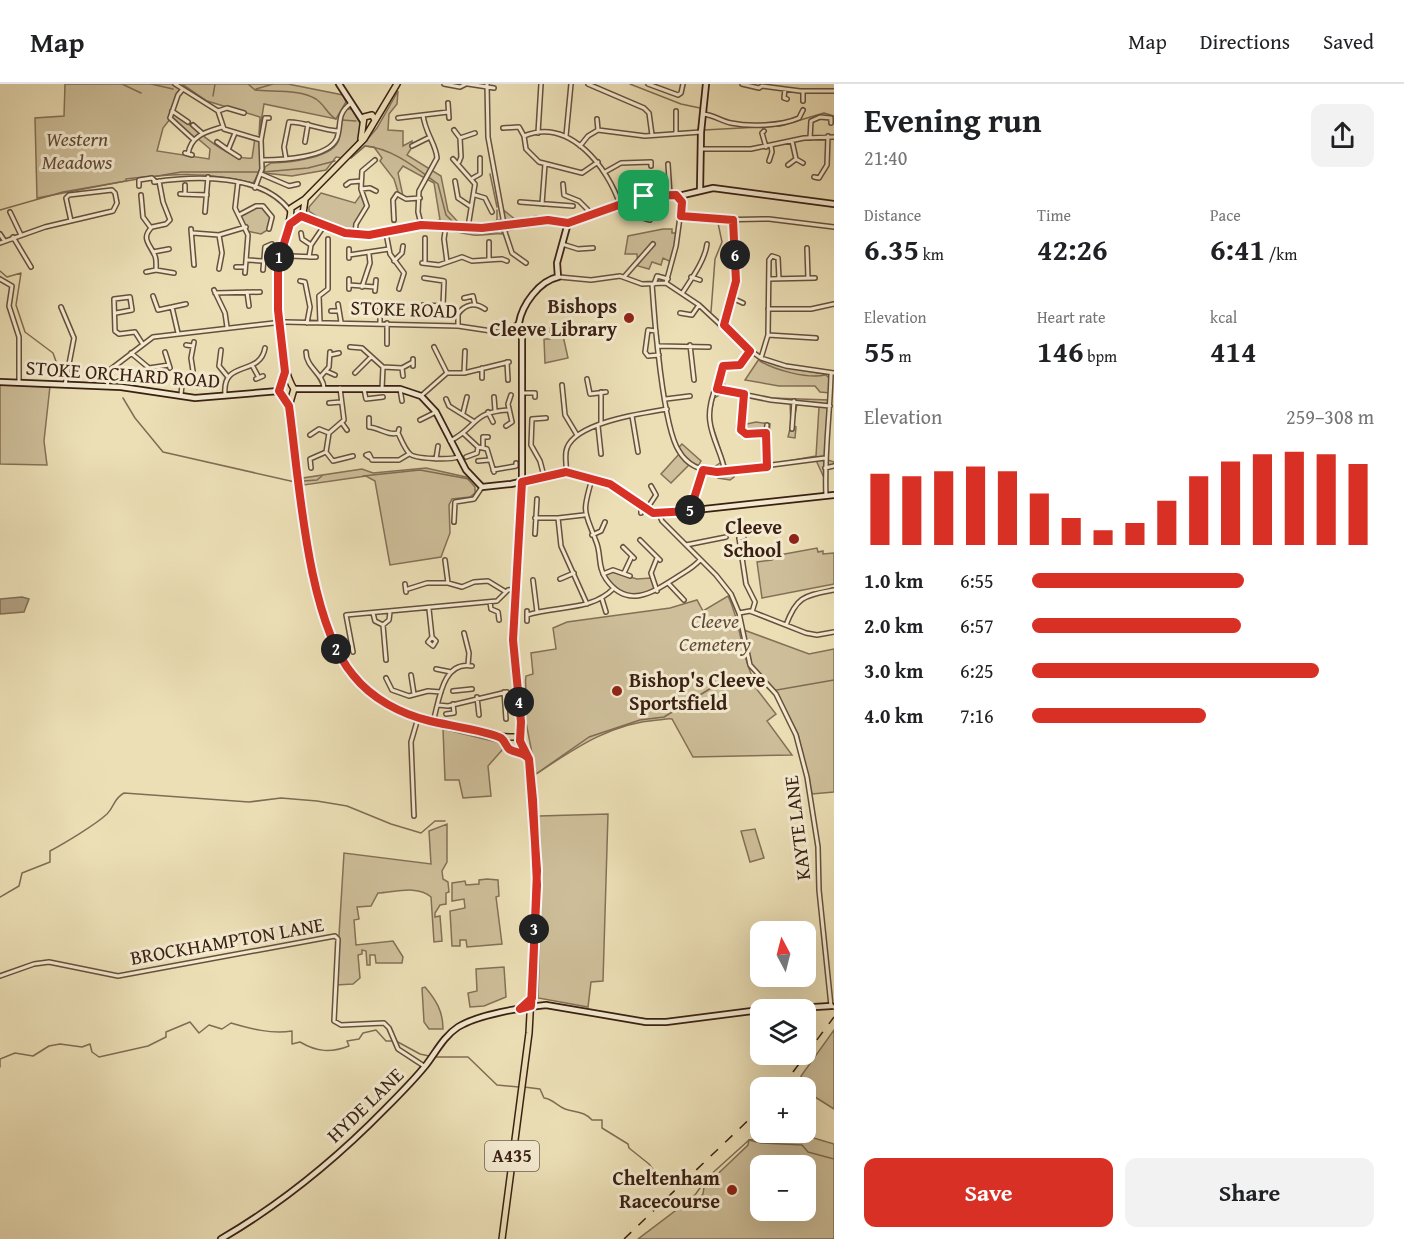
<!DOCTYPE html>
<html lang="en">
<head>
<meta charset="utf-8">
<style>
	body { margin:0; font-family:"Gentium Book Plus",serif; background:#f2f2f2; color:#202124; height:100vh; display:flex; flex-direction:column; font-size:22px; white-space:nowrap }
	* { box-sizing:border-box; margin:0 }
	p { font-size:20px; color:#757577 }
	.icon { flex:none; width:33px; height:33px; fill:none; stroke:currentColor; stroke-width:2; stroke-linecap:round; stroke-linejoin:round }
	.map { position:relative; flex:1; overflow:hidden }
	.side { display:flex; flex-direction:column; background:#fff; width:570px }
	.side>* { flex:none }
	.needle { width:39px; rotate:353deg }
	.fabs { position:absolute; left:750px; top:837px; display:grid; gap:12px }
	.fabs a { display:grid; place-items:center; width:66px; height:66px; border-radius:12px; background:#fff; box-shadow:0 6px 24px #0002; font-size:30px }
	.pin { position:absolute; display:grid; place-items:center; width:51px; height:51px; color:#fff; margin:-26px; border-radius:12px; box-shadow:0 3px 9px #0006 }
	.km { position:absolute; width:30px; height:30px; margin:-15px; border-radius:50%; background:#222; color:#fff; font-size:16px; line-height:30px; text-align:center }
	.round { display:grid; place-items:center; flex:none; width:63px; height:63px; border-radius:12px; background:#f2f2f2 }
	.overview { display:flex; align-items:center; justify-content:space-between; height:102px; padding:0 30px }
	h1 { font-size:33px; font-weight:700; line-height:45px }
	.metrics { display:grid; grid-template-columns:repeat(3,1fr); gap:9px; height:102px; padding:6px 30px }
	.metrics div { display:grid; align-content:center }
	.metrics b { font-size:30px; font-weight:700 }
	.metrics small { font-size:16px; font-weight:400 }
	.metrics p { font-size:16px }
	.chart { height:168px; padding:12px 30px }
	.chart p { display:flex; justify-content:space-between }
	.chart svg { width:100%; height:108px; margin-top:6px; stroke:#d93025; stroke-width:6 }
	.action { display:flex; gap:12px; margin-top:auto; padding:12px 30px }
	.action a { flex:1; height:69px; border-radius:12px; background:#d93025; color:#fff; font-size:24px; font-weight:700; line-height:69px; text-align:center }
	.action a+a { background:#f2f2f2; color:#202124 }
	ul { padding:0 30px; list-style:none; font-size:20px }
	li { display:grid; grid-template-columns:96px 72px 1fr; align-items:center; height:45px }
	li i { height:15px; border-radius:8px; background:#d93025 }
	header { display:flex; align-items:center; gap:36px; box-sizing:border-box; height:84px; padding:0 30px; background:#fff; border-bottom:2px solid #e0e0e0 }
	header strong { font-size:28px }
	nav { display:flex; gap:33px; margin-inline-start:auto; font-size:21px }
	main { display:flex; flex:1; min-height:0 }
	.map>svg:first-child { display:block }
	.green { fill:#cebf9a; stroke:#847057; stroke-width:1.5; fill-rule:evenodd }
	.water { fill:#af9e7f; stroke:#806c54; stroke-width:1.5 }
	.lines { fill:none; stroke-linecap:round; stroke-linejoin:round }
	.stream { stroke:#806c54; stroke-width:1.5 }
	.street-casing { stroke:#66503c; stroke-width:6 }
	.secondary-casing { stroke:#3a2014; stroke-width:8 }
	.primary-casing { stroke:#3a2014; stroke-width:8 }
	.street { stroke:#f3ead0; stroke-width:3 }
	.secondary { stroke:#f3ead0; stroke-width:4.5 }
	.primary { stroke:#ecdfb6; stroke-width:5 }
	.rail { stroke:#3a2014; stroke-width:1.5; stroke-dasharray:10 10; stroke-linecap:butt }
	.route-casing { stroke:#fff; stroke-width:12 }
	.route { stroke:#d93025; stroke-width:8 }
	.poi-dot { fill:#8f2418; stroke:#f3ead0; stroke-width:2 }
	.labels { text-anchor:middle; stroke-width:6; stroke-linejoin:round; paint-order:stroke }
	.shield { fill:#f3ead0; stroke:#725d4c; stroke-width:1.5 }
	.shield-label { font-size:18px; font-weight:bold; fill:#3a2014 }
	.park-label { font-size:20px; font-style:italic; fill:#5f4836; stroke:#f3ead0 }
	.poi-label { font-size:20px; font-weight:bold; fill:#3a2014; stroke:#f3ead0; text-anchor:end }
	.street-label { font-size:20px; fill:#3a2014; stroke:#f3ead0 }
</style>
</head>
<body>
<header>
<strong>Map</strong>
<nav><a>Map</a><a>Directions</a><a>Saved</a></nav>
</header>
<main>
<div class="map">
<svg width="834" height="1155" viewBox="0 0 834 1155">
	<rect width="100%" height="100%" fill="#ecdfb6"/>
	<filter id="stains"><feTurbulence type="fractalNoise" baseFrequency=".00333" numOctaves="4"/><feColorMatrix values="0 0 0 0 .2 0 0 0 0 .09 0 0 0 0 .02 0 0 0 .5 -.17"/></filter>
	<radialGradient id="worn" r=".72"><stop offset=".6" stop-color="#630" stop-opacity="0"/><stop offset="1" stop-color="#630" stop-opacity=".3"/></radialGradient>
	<!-- green -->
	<path class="green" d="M65 0H175L183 5 172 27C192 41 227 78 252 74L255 54 262 58C264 73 262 86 253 99 205 87 175 90 126 95V97L37 114 35 34 64 32ZM170 35 194 56 197 54 210 65 209 75 157 67 163 44Z
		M182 0H288L343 11 346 18 336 35 264 20 259 51 260 33 207 17Z
		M398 7 397 20 389 30 388 46 403 47V62L412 57V63L407 71 441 92 448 127 458 138 481 141 503 135 501 124 516 136H540L541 139 502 148V150C493 149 483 152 473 151 450 148 431 139 406 144L420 136 430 138 440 136 434 99 403 82 398 89 403 112 398 108 394 95 380 77 382 74 374 63 365 62 351 74 377 44Z
		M347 25H352L362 43 357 58 342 74 336 73 326 86 292 92 264 89 265 83 271 79C287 79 335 74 339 55 342 44 338 35 347 25Z
		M321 109 355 119 362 109 367 122 356 145 380 150 369 151 331 144 348 145 325 138 309 127V123Z
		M256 122H261L272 134 269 145 261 150 247 147 239 131Z
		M663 145H672V149H677L671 178 663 174 661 181 652 178 649 185 638 182 637 170H625L628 152Z
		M550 244H553L554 247H562L568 274 545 279 544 255H550Z
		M759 275 778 282 825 290 829 294 830 309 820 308 815 302H779L745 296Z
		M720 294 729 306 770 314 830 316 825 375 834 378V382L825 384V396L815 374 784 381 734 387V393L730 396 718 394 717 388 708 387 723 377 709 335 712 313ZM723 309 741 312 736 344 740 352 762 351V382L727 385 710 334 714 314ZM749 313 790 319 791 341 788 353 795 354 796 343 793 341 797 320 819 323 816 372 772 380 767 373 770 340 756 338 742 341 745 314Z
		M0 301 50 302 44 357 47 381 0 380Z
		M682 360 701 377 697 384 690 380 671 399 661 390 680 369 677 365Z
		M426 384 466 393 475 403V409L470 413 452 415 449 421 450 449 441 473 390 481 375 397 366 392 304 401 303 394 362 385 373 389Z
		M817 464 818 468 823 467V470L834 469V500L762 514 757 478 772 476 774 472Z
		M609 487 637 495 651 494 657 507C635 519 617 508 603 490Z
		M728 512C741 538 740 566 752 592L748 594 776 630 767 637 792 671 693 673 672 635C666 634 664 636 658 636 611 639 574 665 536 690L524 628 528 624C528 612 524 604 526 592L533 590 531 569 556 565 553 544 567 538 670 524 697 516 703 527Z
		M744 546 809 570 834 565V708L812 710 798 650 776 607 752 582Z
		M443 645 501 659 503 665 488 682 491 712 463 714 459 696H445Z
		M608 730 603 897 591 898 588 923 538 914 541 802 539 732Z
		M447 740V778L442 787 443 795 448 798 449 808 446 809V820L440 821 435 829V833L440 832 442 857 434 858 431 813C418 801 395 808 378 809L371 822 357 823 359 835 354 836 356 861 393 857 403 873 402 879H376L375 871H370V881H367L366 867 362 866V870L358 871 360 894 353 900 336 901 344 769 431 780 429 747Z
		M755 745 764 774 750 778 741 747Z
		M487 795 498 796 499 812 496 813 502 860 467 863 466 856H460V862H452L450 827 465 824 464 815 452 817V799L465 797 466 801 479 800V796Z
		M504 883 506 913 484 922 470 923 468 909 477 907 476 885Z
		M425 903C436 916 443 927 443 945H429L424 938 422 904Z
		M834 946V1025L807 1008 801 992Z
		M780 1052H807L834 1060V1155H638L683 1121 689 1125 703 1110 704 1103 748 1061 749 1056ZM760 1082H806V1126H760Z"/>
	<!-- water -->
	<path class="water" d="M22 513 29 515 24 528 0 530V515Z"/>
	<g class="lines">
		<!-- stream -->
		<path class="stream" d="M122 0 141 9
			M151 0 173 5
			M248 0 255 6C273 8 300 5 316 15 325 21 327 30 336 35
			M630 0 681 20 700 24
			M256 5 273 0
			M213 12 215 0
			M342 36 356 37
			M704 46 780 42 824 29 834 32
			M351 74 365 62C392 64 416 84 438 100L446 131 452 137
			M263 88 308 84 335 77
			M490 90 497 123
			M152 93 181 88H258
			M0 126 63 108 138 95
			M497 136V126
			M553 139H563
			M458 147 487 150 541 139
			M0 187 7 193 21 189 16 221 25 248 53 269 58 283 63 287
			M711 228 715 175 722 158 718 139
			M760 277C774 286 808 295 825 291
			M69 288 75 290 79 296
			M123 314 135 334 163 368 295 398
			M363 392 420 386 469 395
			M303 397 317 396 322 392
			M536 690 589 653 640 636 664 633 721 598 746 591 752 592 771 607 834 596
			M0 813 19 802 22 789 50 778V767C65 759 95 741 107 730 115 722 113 715 124 709L249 718 281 714 317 717 347 722 391 740 421 749 435 737H445
			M396 957 420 970 429 972
			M435 973H468L497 1001 519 1003
			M0 983V975L15 969 33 972 49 962 60 960 82 963 90 960 92 968 99 973 148 962 166 953V948L190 938 199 949 209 941 222 945 231 939C251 945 271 950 292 947V960L300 958C317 968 331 969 349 962L347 957 359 955 363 949 376 946 386 957H392
			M524 1003 540 1005 544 1014C553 1015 557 1022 565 1025 576 1029 584 1027 592 1036H602V1044L628 1060 629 1064 649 1080 658 1092 671 1099
			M683 1114 685 1116 695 1111 707 1094 749 1056 761 1059 802 1061 808 1068 834 1075"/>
		<defs>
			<path id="street" d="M175 0 218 27 224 45 261 56 262 85 255 104
				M444 0 460 3 466 0
				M468 0 494 4
				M487 0 488 53 504 140
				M588 0 644 24 649 29 652 51
				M648 0 678 11 681 9 683 0
				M742 0 759 4 762 2 800 7H834
				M183 5 178 11 170 34 194 56
				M785 5 784 14 787 15
				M803 7V17
				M448 19 449 34
				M172 27 188 38
				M218 27 227 24 244 29
				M703 30C714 31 721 37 731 39 750 43 781 42 799 34L803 26
				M398 34 448 28
				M597 35 598 46
				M193 41 202 49
				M503 44 519 43 524 52 526 65 539 78 582 89 598 78
				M454 46 460 54 475 49
				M764 47 762 49 766 63
				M235 49 228 66 239 73
				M538 49 541 0
				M676 49V27
				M524 52C570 33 608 84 620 121
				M566 52 571 0
				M810 54 811 37 820 33 831 34V39
				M261 56 265 34H269
				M217 58 228 66
				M305 58 308 40
				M412 62 428 54
				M580 62 588 52 598 46 645 52 701 48
				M701 65H751L804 54 834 53
				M185 69 192 71
				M188 70C191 51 206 48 222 43
				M286 75 284 63 289 38C306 38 320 46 338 47
				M453 75 475 100 468 143
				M796 75 803 79
				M263 76C281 76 329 74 337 54 342 40 336 31 350 20
				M769 77 772 68 771 62
				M459 78 461 73 460 54
				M668 80 670 111
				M788 81 796 75 792 57
				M605 88 621 79 651 78V82
				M261 90 289 102 298 100
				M814 93 819 94 827 81 828 52
				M473 94 480 90V74
				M455 97 458 114 470 122
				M154 98C194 92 263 89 290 127
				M238 98 235 124 248 151 245 189
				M563 100 564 111 579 117 592 130
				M346 101 350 98 361 97
				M139 102V96L152 94 156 98
				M361 105 370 104 376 107
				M185 109V101
				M180 110 207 111
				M141 111 143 133 151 144
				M475 111 485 114 492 128
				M638 114 643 134 650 136
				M520 118 573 122
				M542 120 545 80
				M10 128 21 151
				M205 128 208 93
				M239 131 256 122H263L272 133 269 145
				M681 132 712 136 769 135 834 143
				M394 136 393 116 397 110 406 115 420 114
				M421 140 418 128 419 107 437 74C436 60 425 49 423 31
				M446 141 444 155 447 178
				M503 142 512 169 526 179
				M191 145 194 181
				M193 149 219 151 246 143
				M301 149 302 155 311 161
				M386 149 390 170 404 189 399 205
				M0 150 4 156
				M355 150 356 140 367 122 361 105 362 87 375 76
				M219 151 222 169 219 185
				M13 153 31 183
				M489 158V175
				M0 159 45 143 113 127 117 119 115 109 112 106 69 111 66 114 71 137
				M562 160 578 165 593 164
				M807 164 808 194
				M349 165V174
				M153 168 169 165
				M349 171 389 165
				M290 172 316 173
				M309 173 311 161 324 142
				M248 176 262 177
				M394 177 402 169 403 162
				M425 178V154
				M422 179 439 181 462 173 472 177 502 175 507 177
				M236 183H245
				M156 186C156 181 157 174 154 170 149 159 141 154 152 143L166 140 170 136 163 118 159 97
				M263 186 265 163 272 160
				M146 188 156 186 174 189
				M559 193 591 196 620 192 642 200 666 199 699 221 741 260 761 274 786 282 834 289
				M624 193 653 160
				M691 193 700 196
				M424 194 444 197 443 222 458 229
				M0 195 12 202 9 222 19 253V299
				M349 195V205
				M769 195 815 194
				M300 197 305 198 310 223 307 239
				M666 199 676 162 683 111
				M652 200C654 232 663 344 679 367 687 381 701 387 717 388L825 374
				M654 200 657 192 668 195
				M349 201 375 203
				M362 203 370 179 369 170
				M214 206 225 229 227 243
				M375 207 376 196
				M247 208 249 222
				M683 208C692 194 705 176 707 160
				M215 209 260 208
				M153 212 158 226 186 220
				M464 214 473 212 475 221
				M732 214 743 219
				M338 220 341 238
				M423 221 443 222
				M61 223 74 254 65 301
				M172 223 178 249
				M768 225H811L834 220
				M331 227H338
				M375 227H380V239
				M116 229 132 226 130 213 114 215 115 247 119 250 135 248 142 259
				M680 229 692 231 699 221
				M285 238 458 242 498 248 507 246 519 239
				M320 238 319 212 328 205V155
				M387 239V260
				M724 241 736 197 733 136
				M458 242V230C465 220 475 218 485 225
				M656 247 648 246 645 268 648 272 659 271
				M768 251 816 254
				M186 261 193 262
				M690 261 694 296
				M659 262 709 263
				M350 263 362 264 383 283 382 305
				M434 263 447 289
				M221 266 219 282 228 293
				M165 268 170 284
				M306 268C306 284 323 289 324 304
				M131 269 149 284 169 281
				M330 271 339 269
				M761 274 768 251 769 176 772 172 778 174 779 195
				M413 275V282
				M507 278 508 296
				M252 281 258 292
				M383 283 402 284 413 278
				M402 284 403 292
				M326 287 335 291
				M355 289 371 273
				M464 289 465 267
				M321 292 329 283 330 268
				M143 293 149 294 151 285
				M190 294 197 302
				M482 294V284
				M256 295 263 292
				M587 295 590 310 606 308
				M562 301 565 331 577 351
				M107 302 111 285 153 253 274 239
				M340 304 344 336 329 349 326 368 333 377 353 372
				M364 305 366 315 383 313
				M400 305 402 317
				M717 305 771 316 830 322
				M601 308V339
				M523 309H535V313
				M225 310C222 275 260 293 265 264
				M744 310 740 344 746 350 766 349 767 383
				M181 311 182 300 193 287 191 274 194 258
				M421 312 447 289H464L509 278
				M494 313 495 326
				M446 315 449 322 473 337
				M666 315 690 312
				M329 319 341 318
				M488 328 493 338
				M463 329 467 313
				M632 332 638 368
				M369 334V343C380 344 388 352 398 349L399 345
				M420 336 436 328
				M342 339 347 346
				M506 342 512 338 508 320 511 311
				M598 342 601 370
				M792 345 794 317
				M398 349C401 355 405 366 410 370 415 375 450 376 458 373
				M766 349 767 341
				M464 350 478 363 487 365 494 388
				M310 351 319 345 329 349
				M450 357C478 343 471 328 508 326
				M483 363V353H488
				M369 373 366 371 369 370 372 376H399L409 370
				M466 373 477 369 478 363
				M436 375 438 362
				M478 377 489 376
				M311 384 310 375 326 368
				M825 384 834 382
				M493 386 516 382V379
				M566 388C567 380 564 371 567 364 576 338 644 329 667 325
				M725 388C722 370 712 355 710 338 707 319 718 300 722 283L727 280 740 281 750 267
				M544 392 540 377 531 361 532 335 546 334
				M592 395C581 432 585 426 597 460 601 472 598 484 606 495 627 525 652 509 674 495 684 488 692 485 700 476
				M826 412C824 371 830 331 831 291
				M641 420V429
				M648 423 656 411 651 402
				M690 427 703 386
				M659 430 662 437 716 491 731 510 739 529 750 581 776 610 796 651 807 693 818 763 819 806 831 922 834 923
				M584 431 558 434 561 462 587 520
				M535 434H557
				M454 438 455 418 474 415 482 403
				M535 450 537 415
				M592 451 601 447 605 438
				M744 453 739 454 746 500 755 518 752 528
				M640 456 660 476
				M686 461 726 453
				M623 463 634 474
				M657 474 651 489 657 507
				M445 476 448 499
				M624 489 632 472
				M603 490 613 486 630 492
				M560 495 574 489
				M533 496 537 528
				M668 499 684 516
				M405 500 406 508
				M408 505 427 499H448L462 503 474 498 488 497 506 508
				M602 515 606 528
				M490 518 491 525 498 528 499 536
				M429 525 432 553 428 558 433 562 436 557 432 553
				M373 529 375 537 383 541 389 536 390 528
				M739 529 750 527 806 549 817 551 834 548
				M527 531C556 521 591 528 614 504
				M527 537V527
				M383 541 386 576
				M786 541C797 512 804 512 834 506
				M464 549 469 569 468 581
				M353 568 346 531 497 517 508 506 515 505
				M436 585 451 588
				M411 591 414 610
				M386 594 392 606 409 612 428 607 441 608
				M453 607 472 605
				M504 608 506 635
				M477 613 479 631
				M438 621 448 622 507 608
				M446 630 454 629 453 620
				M433 638C439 618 442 576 472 582
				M414 732 411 658 418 634
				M0 892 34 880 49 878 118 892 335 852 338 855 334 937 341 941 384 939 389 944 398 965 424 982"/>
			<path id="secondary" d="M339 0 363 37
				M700 107 701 48 706 0
				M301 132C318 134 334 148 353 150 379 154 400 142 426 141 449 139 472 146 495 143 518 140 546 129 568 139
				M568 139 644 112 683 111 713 104 834 120
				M0 298 121 303 195 314 279 307
				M294 305H400L421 312 436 328 466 386 482 403 511 400 566 388 610 400 658 430 834 411
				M520 657 521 638 513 556 522 398V250L519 239C522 221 539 197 558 193L557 179 568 139
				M764 926 831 922
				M221 1155C281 1120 337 1074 385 1025 399 1011 414 996 426 981 436 968 444 952 458 943 477 931 523 923 546 921L646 938H666L760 926"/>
			<path id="primary" d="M397 0 364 55 305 115 291 124C291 143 281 159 278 178 273 206 279 282 294 305L289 322C300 400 306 551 366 605 389 626 419 635 449 642 471 647 493 654 516 653L526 669 530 681 537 801 529 949 502 1155
				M361 55 364 33 372 31 375 36
				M290 140 303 130 305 116
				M285 289 279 307 288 321
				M501 654 510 665 527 672"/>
		</defs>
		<!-- street casing -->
		<use href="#street" class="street-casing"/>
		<!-- secondary casing -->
		<use href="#secondary" class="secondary-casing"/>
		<!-- primary casing -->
		<use href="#primary" class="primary-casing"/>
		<!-- street -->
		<use href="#street" class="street"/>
		<!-- secondary -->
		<use href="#secondary" class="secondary"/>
		<!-- primary -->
		<use href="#primary" class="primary"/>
		<!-- rail -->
		<path class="rail" d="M781 1004 834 933
			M624 1155 760 1025"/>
	</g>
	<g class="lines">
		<defs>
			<path id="route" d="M644 112 568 139 548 136 482 144 421 141 369 151 345 149 301 132 290 140 278 179V226L285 288 279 307 289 322C299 395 307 536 353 591 372 615 401 630 430 637 446 641 488 647 501 654 505 657 506 662 509 665 516 670 523 667 529 675L537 786 532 914 520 925 531 922 537 801 533 716 529 675 520 657 521 638 513 556 522 398 566 388 610 400 653 429 690 427 703 386 717 388 767 383 766 349 746 350 741 346 744 310 717 305 723 282 740 281 750 267 724 241 736 197 733 136 681 132 682 118 676 111 644 112"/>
		</defs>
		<!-- route casing -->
		<use href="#route" class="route-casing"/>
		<!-- route -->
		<use href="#route" class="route"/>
	</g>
	<!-- markers -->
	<g class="poi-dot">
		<circle cx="629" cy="234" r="6"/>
		<circle cx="794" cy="455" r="6"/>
		<circle cx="617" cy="607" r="6"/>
		<circle cx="732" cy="1106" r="6"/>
	</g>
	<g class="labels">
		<!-- shield labels -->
		<rect class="shield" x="485" y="1057" width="54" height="30" rx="4.5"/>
		<g class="shield-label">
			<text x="512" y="1078">A435</text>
		</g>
		<!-- park labels -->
		<g class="park-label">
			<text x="77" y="62">Western<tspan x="77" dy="23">Meadows</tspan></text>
			<text x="715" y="544">Cleeve<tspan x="715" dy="23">Cemetery</tspan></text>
		</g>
		<!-- poi labels -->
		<g class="poi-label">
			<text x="617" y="229">Bishops<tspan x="617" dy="23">Cleeve Library</tspan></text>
			<text x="782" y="450">Cleeve<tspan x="782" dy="23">School</tspan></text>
			<text x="629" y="603" text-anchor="start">Bishop's Cleeve<tspan x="629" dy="23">Sportsfield</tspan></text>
			<text x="720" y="1101">Cheltenham<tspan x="720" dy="23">Racecourse</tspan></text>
		</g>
		<!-- street labels -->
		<g class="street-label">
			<text transform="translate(404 225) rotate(2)" y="7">STOKE ROAD</text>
			<text transform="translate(123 290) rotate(4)" y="7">STOKE ORCHARD ROAD</text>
			<text transform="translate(797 744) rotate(-97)" y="7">KAYTE LANE</text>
			<text transform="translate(227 857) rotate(-10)" y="7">BROCKHAMPTON LANE</text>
			<text transform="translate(365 1021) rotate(-44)" y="7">HYDE LANE</text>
		</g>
	</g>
	<rect width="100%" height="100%" filter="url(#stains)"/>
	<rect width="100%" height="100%" fill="url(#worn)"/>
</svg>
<div class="fabs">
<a><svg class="needle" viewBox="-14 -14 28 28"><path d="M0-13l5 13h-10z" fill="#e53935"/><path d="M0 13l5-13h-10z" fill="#757577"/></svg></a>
<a><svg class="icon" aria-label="layers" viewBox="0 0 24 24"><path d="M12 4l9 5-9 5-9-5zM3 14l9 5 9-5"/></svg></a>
<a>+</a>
<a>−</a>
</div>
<div class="pin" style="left:644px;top:112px;background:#1e9e55"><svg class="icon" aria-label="arrive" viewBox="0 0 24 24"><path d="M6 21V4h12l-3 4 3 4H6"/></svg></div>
<b class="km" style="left:279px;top:173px">1</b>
<b class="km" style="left:336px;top:565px">2</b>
<b class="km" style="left:534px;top:845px">3</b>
<b class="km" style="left:519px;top:618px">4</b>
<b class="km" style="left:690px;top:426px">5</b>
<b class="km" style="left:735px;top:171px">6</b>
</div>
<section class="side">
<div class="overview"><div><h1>Evening run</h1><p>21:40</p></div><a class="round"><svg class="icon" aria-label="share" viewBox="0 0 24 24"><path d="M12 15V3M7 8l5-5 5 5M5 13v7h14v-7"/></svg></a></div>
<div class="metrics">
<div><p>Distance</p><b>6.35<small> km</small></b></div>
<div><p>Time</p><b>42:26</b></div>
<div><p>Pace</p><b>6:41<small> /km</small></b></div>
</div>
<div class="metrics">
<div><p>Elevation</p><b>55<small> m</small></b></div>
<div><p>Heart rate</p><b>146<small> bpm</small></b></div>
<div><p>kcal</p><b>414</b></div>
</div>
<div class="chart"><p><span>Elevation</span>259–308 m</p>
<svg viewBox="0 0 160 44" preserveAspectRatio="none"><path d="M5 44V15M15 44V16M25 44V14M35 44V12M45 44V14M55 44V23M65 44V33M75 44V38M85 44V35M95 44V26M105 44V16M115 44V10M125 44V7M135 44V6M145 44V7M155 44V11"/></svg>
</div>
<ul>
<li><b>1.0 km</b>6:55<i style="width:62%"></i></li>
<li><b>2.0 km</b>6:57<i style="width:61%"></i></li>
<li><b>3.0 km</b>6:25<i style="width:84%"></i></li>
<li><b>4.0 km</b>7:16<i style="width:51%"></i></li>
</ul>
<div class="action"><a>Save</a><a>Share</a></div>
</section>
</main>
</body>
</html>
